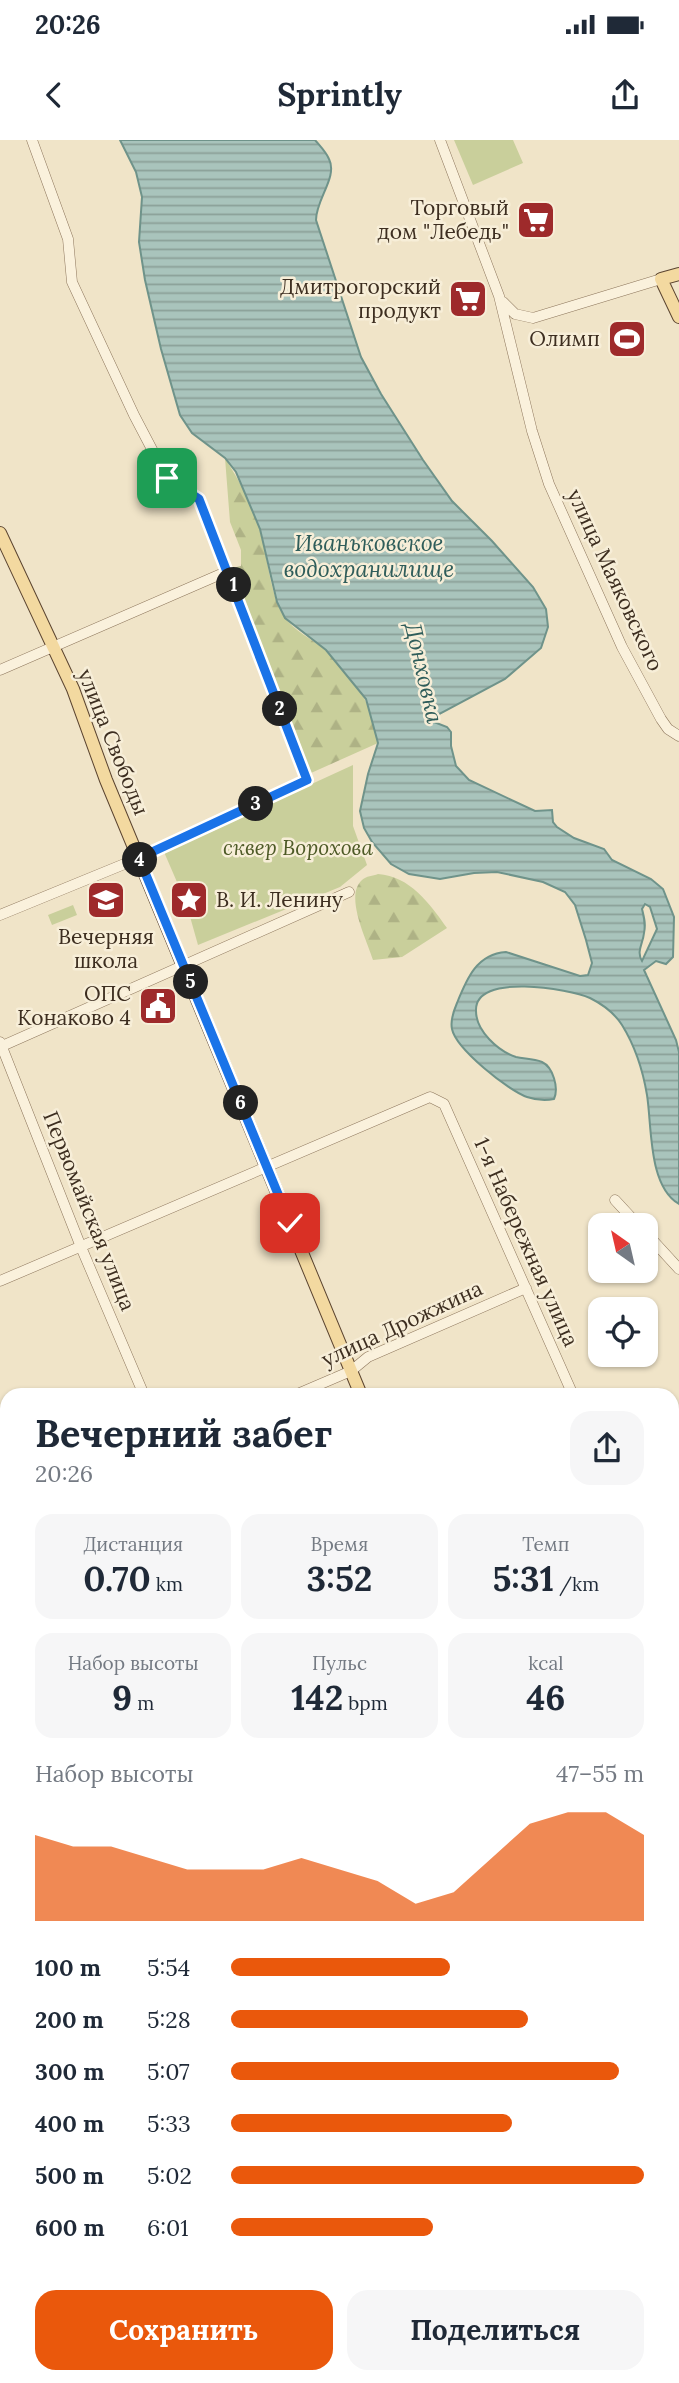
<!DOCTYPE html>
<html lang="ru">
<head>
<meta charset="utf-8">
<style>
	body { margin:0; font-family:Lora,serif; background:#f6f6f7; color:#1f2937; height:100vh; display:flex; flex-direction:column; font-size:26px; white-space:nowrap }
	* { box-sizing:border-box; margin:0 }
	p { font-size:23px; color:#747a83 }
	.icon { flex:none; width:38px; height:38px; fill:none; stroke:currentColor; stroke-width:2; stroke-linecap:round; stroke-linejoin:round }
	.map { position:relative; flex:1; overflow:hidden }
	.panel { position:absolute; left:0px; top:1248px; width:679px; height:996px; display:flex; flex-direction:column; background:#fff; border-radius:21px 21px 0 0; box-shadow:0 2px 5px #0004 }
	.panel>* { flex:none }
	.needle { width:46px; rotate:326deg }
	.fabs { position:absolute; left:588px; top:1073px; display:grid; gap:14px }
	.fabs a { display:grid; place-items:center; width:70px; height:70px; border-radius:14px; background:#fff; box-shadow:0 2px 5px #0004; font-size:35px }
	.pin { position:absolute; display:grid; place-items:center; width:60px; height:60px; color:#fff; margin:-30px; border-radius:14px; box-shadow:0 4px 10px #0006 }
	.km { position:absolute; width:35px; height:35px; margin:-18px; border-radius:50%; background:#222; color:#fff; font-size:19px; line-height:35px; text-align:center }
	.round { display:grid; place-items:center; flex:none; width:74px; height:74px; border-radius:21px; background:#f6f6f7 }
	.overview { display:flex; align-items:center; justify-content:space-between; height:119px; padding:0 35px }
	h1 { font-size:38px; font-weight:700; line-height:52px }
	.stats { display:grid; grid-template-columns:repeat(3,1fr); gap:10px; height:119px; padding:7px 35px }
	.stats div { display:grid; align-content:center; border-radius:18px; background:#f6f6f7; text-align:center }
	.stats b { font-size:35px; font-weight:700 }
	.stats small { font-size:19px; font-weight:400 }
	.stats p { font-size:19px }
	.chart { height:196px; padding:14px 35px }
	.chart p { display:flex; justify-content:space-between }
	.chart svg { width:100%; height:126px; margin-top:7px; fill:#ea580c; opacity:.7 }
	.cta { display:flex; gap:14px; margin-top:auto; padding:14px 35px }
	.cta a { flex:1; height:80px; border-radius:21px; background:#ea580c; color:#fff; font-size:28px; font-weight:700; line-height:80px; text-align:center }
	.cta a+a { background:#f6f6f7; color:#1f2937 }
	ul { padding:0 35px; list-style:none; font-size:23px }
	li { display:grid; grid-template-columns:112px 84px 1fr; align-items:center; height:52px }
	li i { height:18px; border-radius:9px; background:#ea580c }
	.status { display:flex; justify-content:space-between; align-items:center; height:49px; padding:0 35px; background:#fff; direction:ltr }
	.status svg { height:19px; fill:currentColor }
	header { display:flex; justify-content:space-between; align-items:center; height:91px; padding:0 35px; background:#fff; font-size:32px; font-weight:700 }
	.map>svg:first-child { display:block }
	.forest { fill:url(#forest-firs) }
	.park { fill:#c9cf9b }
	.water { fill:url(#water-rules); stroke:#6f938a; stroke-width:2; fill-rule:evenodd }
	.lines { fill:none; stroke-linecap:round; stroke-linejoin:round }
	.minor-casing { stroke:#8d765c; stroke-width:11 }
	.major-casing { stroke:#5b4430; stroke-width:14 }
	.minor { stroke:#faf1dc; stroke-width:10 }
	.major { stroke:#f3d9a0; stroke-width:12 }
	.route-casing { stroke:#fff; stroke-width:14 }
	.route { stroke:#1a73e8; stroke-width:9 }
	.labels { text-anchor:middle; stroke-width:5; stroke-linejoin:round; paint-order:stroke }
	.poi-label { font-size:21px; fill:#3d2e20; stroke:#f7eed8; text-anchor:end }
	.street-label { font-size:21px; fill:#3d2e20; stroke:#f7eed8 }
	.park-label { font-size:21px; font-style:italic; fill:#4d5a26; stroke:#f7eed8 }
	.water-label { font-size:23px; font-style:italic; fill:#2f5d5a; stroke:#f7eed8 }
</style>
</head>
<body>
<div class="status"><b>20:26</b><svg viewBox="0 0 49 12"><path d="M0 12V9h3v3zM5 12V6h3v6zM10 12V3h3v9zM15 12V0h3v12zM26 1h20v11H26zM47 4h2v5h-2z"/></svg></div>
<header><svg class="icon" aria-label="back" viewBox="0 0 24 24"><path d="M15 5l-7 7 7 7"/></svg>Sprintly<svg class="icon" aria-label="share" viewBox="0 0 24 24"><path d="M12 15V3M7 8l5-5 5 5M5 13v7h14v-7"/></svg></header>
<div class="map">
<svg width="679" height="2243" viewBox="0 0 679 2243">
	<defs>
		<pattern id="forest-firs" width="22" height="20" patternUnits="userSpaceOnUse" patternTransform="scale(1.75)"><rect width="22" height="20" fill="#c9cf9b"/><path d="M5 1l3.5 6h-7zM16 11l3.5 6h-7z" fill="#aeb285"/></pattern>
		<pattern id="water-rules" width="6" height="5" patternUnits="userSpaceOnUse" patternTransform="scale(1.75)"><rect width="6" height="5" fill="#a9c4bc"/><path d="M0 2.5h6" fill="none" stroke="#8ba098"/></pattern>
	</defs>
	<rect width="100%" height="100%" fill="#f0e4c8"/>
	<!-- forest -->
	<path class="forest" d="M225 318C239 341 253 364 260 390 267 413 271 460 285 478 294 490 311 499 323 508 351 530 375 568 378 603L311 633 232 428 241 426V410L230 382Z
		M378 734C410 736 430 764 447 788L402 817 373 820C367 800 344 756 362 740 366 736 373 736 378 734Z"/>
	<!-- park -->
	<path class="park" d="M454 0H513L523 23 473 45Z
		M353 625V686L367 725 340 747 198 805 189 773C199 763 194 749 180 749L164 712Z
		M73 765 77 775 52 785 48 775Z
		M679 2052V2090L672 2093V2055Z
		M672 2136 679 2137V2169L672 2172Z"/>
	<!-- water -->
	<path class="water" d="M120 0H315C320 6 326 12 329 19 338 37 316 59 316 80L361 217 381 254 423 320 452 361 492 401 533 447 546 469 548 487 541 508 505 539 441 573 434 578V582L447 587 451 592V606L456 626 469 640 535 671 552 670 553 682 557 687 574 698 604 709 612 720 651 739 663 749 674 777 673 817 666 824 656 821 644 830 676 900 679 912V1064C648 1046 652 986 647 955 643 931 635 906 622 885 615 874 602 864 590 858 570 849 474 832 476 871 476 891 498 911 516 917 524 919 533 918 542 922 553 927 559 948 554 959 545 961 536 960 527 957 509 951 456 909 452 889 450 880 454 870 457 863 467 838 477 814 506 812L580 836 588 835 592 823 586 800 575 765 565 752 543 742 497 732 474 733 440 739 409 734 391 724 372 702 364 688 360 671 368 634 378 603 366 559 326 510 285 478 277 462 260 389 236 332 225 318 192 293 180 275 161 209 145 140 139 102 142 57 136 32ZM645 764 650 767 657 789 642 821C636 811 643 804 644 793 646 784 644 777 642 769Z"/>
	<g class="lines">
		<defs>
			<path id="minor" d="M440 0 499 156 532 291 549 344 622 507 661 579 668 589 679 596
				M503 162 515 174 533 178 661 139
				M0 530 228 431
				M0 775 139 718 307 640 199 359 167 338 134 275 72 142 68 99 32 0
				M0 902 81 1107 144 1255
				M0 907 349 752
				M615 1060 638 1085
				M646 1093 679 1129
				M0 1141 430 957 444 964 573 1255
				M295 1255 351 1231 368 1217 526 1148
				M0 1379 7 1376
				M0 1417 7 1433
				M0 1620 7 1617
				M672 1628 679 1622
				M672 1815 679 1812
				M0 1871 7 1868
				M0 1921 7 1937
				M672 2049 679 2046
				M0 2109 7 2106
				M672 2180 679 2177
				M0 2215 7 2231
				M135 2236 138 2243
				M359 2236 362 2243
				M572 2236 575 2243
				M239 2243 254 2236
				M526 2243 542 2236"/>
			<path id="major" d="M679 134 661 139 679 177
				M0 393 73 549 106 640 361 1255
				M672 1285 679 1283
				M672 1969 679 1985"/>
		</defs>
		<!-- minor casing -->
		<use href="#minor" class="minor-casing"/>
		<!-- major casing -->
		<use href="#major" class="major-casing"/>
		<!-- minor -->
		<use href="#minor" class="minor"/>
		<!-- major -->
		<use href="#major" class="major"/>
	</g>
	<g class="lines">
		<defs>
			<path id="route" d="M167 338 199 359 307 640 139 718 290 1083"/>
		</defs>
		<!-- route casing -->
		<use href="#route" class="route-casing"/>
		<!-- route -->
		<use href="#route" class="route"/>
	</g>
	<!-- icons -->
	<defs>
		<symbol id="supermarket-square" viewBox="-11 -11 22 22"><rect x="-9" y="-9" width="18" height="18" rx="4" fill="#9e2a2b" stroke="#f7eed8"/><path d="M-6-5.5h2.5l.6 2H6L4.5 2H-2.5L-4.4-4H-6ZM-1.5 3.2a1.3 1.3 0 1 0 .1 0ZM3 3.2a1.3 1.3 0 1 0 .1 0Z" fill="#fff"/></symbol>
		<symbol id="stadium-square" viewBox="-11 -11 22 22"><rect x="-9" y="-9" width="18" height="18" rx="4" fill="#9e2a2b" stroke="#f7eed8"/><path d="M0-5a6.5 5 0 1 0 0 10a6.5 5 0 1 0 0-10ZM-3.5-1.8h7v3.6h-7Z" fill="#fff"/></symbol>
		<symbol id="school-square" viewBox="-11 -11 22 22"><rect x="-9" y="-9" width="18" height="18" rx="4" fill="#9e2a2b" stroke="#f7eed8"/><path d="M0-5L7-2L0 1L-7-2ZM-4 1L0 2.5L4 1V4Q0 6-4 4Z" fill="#fff"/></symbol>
		<symbol id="sight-square" viewBox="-11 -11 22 22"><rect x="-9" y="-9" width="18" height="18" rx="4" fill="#9e2a2b" stroke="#f7eed8"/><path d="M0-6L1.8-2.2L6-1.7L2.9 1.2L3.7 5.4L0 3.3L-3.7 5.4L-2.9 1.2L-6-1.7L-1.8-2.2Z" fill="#fff"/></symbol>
		<symbol id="civic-square" viewBox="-11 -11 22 22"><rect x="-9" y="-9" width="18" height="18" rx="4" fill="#9e2a2b" stroke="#f7eed8"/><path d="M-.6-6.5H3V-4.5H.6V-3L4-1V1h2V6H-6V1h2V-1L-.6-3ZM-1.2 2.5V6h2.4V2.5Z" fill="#fff"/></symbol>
	</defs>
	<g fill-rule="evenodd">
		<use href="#supermarket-square" x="514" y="58" width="44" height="44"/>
		<use href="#supermarket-square" x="446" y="137" width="44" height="44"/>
		<use href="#stadium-square" x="605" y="177" width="44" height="44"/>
		<use href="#school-square" x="84" y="738" width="44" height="44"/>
		<use href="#sight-square" x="167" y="738" width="44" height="44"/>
		<use href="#civic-square" x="136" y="844" width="44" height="44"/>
	</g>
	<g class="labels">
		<!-- poi labels -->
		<g class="poi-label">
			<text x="509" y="75">Торговый<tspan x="509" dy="24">дом "Лебедь"</tspan></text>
			<text x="441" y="154">Дмитрогорский<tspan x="441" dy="24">продукт</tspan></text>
			<text x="600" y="206">Олимп</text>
			<text x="216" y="767" text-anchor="start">В. И. Ленину</text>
			<text x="106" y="804" text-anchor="middle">Вечерняя<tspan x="106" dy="24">школа</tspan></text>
			<text x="131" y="861">ОПС<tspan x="131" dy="24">Конаково 4</tspan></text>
		</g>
		<!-- street labels -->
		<g class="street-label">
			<text transform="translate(615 440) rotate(65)" y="7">улица Маяковского</text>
			<text transform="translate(113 602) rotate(68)" y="7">улица Свободы</text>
			<text transform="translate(89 1071) rotate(68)" y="7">Первомайская улица</text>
			<text transform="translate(526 1102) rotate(66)" y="7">1-я Набережная улица</text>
			<text transform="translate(402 1184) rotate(-25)" y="7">улица Дрожжина</text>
		</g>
		<!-- park labels -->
		<g class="park-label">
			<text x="298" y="715">сквер Ворохова</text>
		</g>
		<!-- water labels -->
		<g class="water-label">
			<text x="369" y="411">Иваньковское<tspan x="369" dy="26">водохранилище</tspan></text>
			<text transform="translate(424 533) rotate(77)" y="8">Донховка</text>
		</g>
	</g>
</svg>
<div class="fabs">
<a><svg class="needle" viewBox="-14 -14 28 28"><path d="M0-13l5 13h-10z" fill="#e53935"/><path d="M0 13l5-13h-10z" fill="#747a83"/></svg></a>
<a><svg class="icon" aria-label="locate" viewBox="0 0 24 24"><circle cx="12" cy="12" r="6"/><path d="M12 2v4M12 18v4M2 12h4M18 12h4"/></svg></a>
</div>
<div class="pin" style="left:167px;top:338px;background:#1e9e55"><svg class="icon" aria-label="arrive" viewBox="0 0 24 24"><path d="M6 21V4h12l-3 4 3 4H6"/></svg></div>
<div class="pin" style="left:290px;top:1083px;background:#d93025"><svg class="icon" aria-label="check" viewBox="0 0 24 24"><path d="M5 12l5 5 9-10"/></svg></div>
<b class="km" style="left:234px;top:445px">1</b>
<b class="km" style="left:280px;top:569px">2</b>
<b class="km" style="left:256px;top:664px">3</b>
<b class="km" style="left:140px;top:720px">4</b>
<b class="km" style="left:191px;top:842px">5</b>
<b class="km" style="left:241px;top:963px">6</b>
<section class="panel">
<div class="overview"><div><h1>Вечерний забег</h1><p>20:26</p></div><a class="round"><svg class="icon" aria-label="share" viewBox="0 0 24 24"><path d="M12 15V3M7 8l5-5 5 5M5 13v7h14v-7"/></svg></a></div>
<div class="stats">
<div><p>Дистанция</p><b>0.70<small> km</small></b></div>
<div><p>Время</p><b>3:52</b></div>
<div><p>Темп</p><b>5:31<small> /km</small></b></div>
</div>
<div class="stats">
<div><p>Набор высоты</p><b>9<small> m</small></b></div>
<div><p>Пульс</p><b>142<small> bpm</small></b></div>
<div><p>kcal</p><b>46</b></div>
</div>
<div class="chart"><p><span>Набор высоты</span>47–55 m</p>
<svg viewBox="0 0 160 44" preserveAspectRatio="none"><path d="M0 44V14L10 18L20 18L30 22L40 26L50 26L60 26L70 22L80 26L90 30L100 38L110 34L120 22L130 10L140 6L150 6L160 14V44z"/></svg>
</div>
<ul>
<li><b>100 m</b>5:54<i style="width:53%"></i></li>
<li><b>200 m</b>5:28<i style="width:72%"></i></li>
<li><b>300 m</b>5:07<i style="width:94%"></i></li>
<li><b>400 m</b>5:33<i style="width:68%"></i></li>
<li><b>500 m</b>5:02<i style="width:100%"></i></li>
<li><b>600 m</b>6:01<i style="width:49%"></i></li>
</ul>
<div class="cta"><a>Сохранить</a><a>Поделиться</a></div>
</section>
</div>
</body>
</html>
